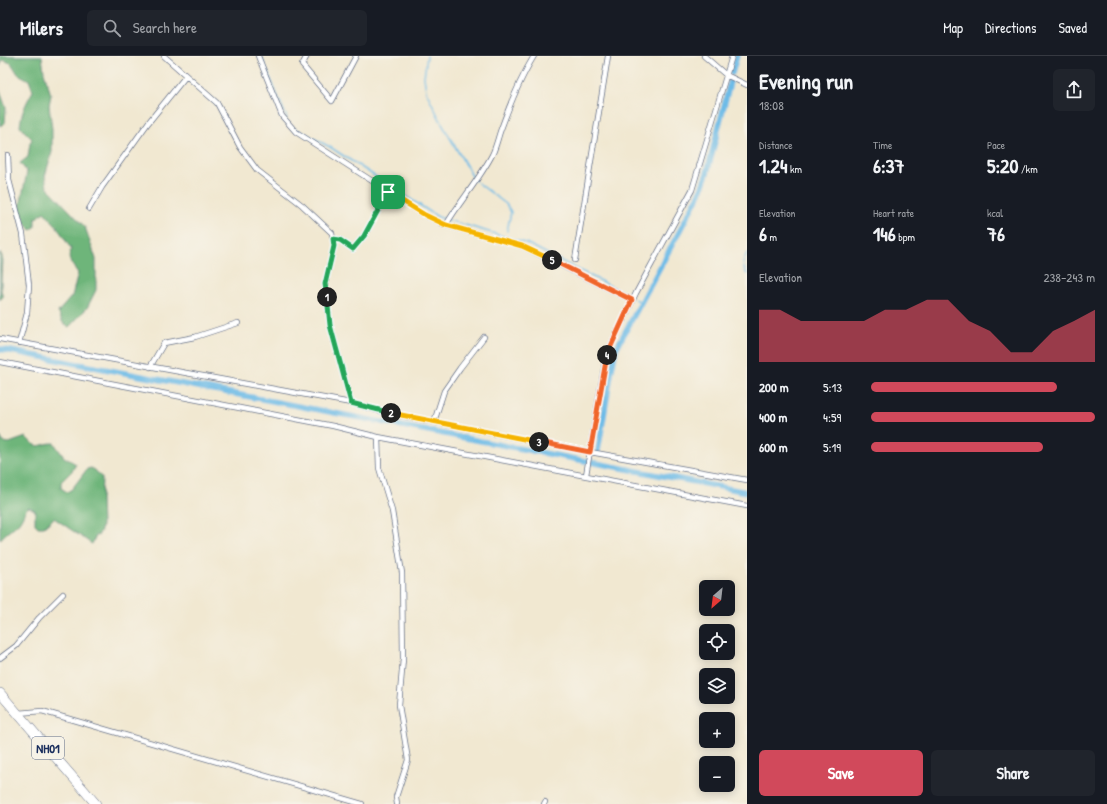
<!DOCTYPE html>
<html lang="en">
<head>
<meta charset="utf-8">
<style>
	body { margin:0; font-family:"Patrick Hand",sans-serif; background:#20242c; color:#f1f3f6; height:100vh; display:flex; flex-direction:column; font-size:15px; white-space:nowrap }
	* { box-sizing:border-box; margin:0 }
	p { font-size:13px; color:#9ea1a6 }
	.icon { flex:none; width:22px; height:22px; fill:none; stroke:currentColor; stroke-width:2; stroke-linecap:round; stroke-linejoin:round }
	.map { position:relative; flex:1; overflow:hidden }
	.drawer { display:flex; flex-direction:column; background:#171b24; width:360px }
	.drawer>* { flex:none }
	.needle { width:26px; rotate:208deg }
	.controls { position:absolute; left:699px; top:524px; display:grid; gap:8px }
	.controls a { display:grid; place-items:center; width:36px; height:36px; border-radius:6px; background:#171b24; box-shadow:0 2px 10px #0003; font-size:20px }
	.pin { position:absolute; display:grid; place-items:center; width:34px; height:34px; color:#fff; margin:-17px; border-radius:8px; box-shadow:0 2px 6px #0006 }
	.km { position:absolute; width:20px; height:20px; margin:-10px; border-radius:50%; background:#222; color:#fff; font-size:11px; line-height:20px; text-align:center }
	.round { display:grid; place-items:center; flex:none; width:42px; height:42px; border-radius:6px; background:#20242c }
	.overview { display:flex; align-items:center; justify-content:space-between; height:68px; padding:0 12px }
	h1 { font-size:22px; font-weight:700; line-height:30px }
	.metrics { display:grid; grid-template-columns:repeat(3,1fr); gap:6px; height:68px; padding:4px 12px }
	.metrics div { display:grid; align-content:center }
	.metrics b { font-size:20px; font-weight:700 }
	.metrics small { font-size:11px; font-weight:400 }
	.metrics p { font-size:11px }
	.chart { height:112px; padding:8px 12px }
	.chart p { display:flex; justify-content:space-between }
	.chart svg { width:100%; height:72px; margin-top:4px; fill:#d1495b; opacity:.7 }
	.cta { display:flex; gap:8px; margin-top:auto; padding:8px 12px }
	.cta a { flex:1; height:46px; border-radius:6px; background:#d1495b; color:#fff; font-size:16px; font-weight:700; line-height:46px; text-align:center }
	.cta a+a { background:#20242c; color:#f1f3f6 }
	ul { padding:0 12px; list-style:none; font-size:13px }
	li { display:grid; grid-template-columns:64px 48px 1fr; align-items:center; height:30px }
	li i { height:10px; border-radius:5px; background:#d1495b }
	header { display:flex; align-items:center; gap:24px; box-sizing:border-box; height:56px; padding:0 20px; background:#171b24; border-bottom:1px solid #363941 }
	header strong { font-size:19px }
	nav { display:flex; gap:22px; margin-inline-start:auto; font-size:14px }
	.search { width:280px; height:36px; background:#20242c; display:flex; align-items:center; gap:10px; box-sizing:border-box; padding:0 14px; border-radius:6px; color:#9ea1a6; font-size:15px }
	main { display:flex; flex:1; min-height:0 }
	.map>svg:first-child { display:block }
	.forest { fill:#6eb57a; stroke:#44726c }
	.lines { fill:none; stroke-linecap:round; stroke-linejoin:round }
	.stream { stroke:#6dbbe7; stroke-width:1.5 }
	.canal { stroke:#6dbbe7; stroke-width:5.5 }
	.street-casing { stroke:#667086; stroke-width:6 }
	.highway-casing { stroke:#667086; stroke-width:10 }
	.street { stroke:#fff; stroke-width:4.5 }
	.highway { stroke:#fff; stroke-width:9 }
	.split-1-casing { stroke:#fff; stroke-width:8 }
	.split-2-casing { stroke:#fff; stroke-width:8 }
	.split-3-casing { stroke:#fff; stroke-width:8 }
	.split-4-casing { stroke:#fff; stroke-width:8 }
	.split-5-casing { stroke:#fff; stroke-width:8 }
	.split-6-casing { stroke:#fff; stroke-width:8 }
	.split-1 { stroke:#22a559; stroke-width:5 }
	.split-2 { stroke:#22a559; stroke-width:5 }
	.split-3 { stroke:#f5b400; stroke-width:5 }
	.split-4 { stroke:#f0652b; stroke-width:5 }
	.split-5 { stroke:#f0652b; stroke-width:5 }
	.split-6 { stroke:#f5b400; stroke-width:5 }
	.labels { text-anchor:middle; stroke-width:3.5; stroke-linejoin:round; paint-order:stroke }
	.shield { fill:#f7f3e8; stroke:#5d6a87; stroke-width:1 }
	.shield-label { font-size:13px; font-weight:bold; fill:#1b2f5e }
</style>
</head>
<body>
<header>
<strong>Milers</strong>
<div class="search"><svg class="icon" aria-label="search" viewBox="0 0 24 24"><circle cx="10" cy="10" r="6"/><path d="M15 15l6 6"/></svg>Search here</div>
<nav><a>Map</a><a>Directions</a><a>Saved</a></nav>
</header>
<main>
<div class="map">
<svg width="747" height="748" viewBox="0 0 747 748">
	<rect width="100%" height="100%" fill="#f7f3e8"/>
	<filter id="ink" filterUnits="userSpaceOnUse"><feTurbulence type="fractalNoise" baseFrequency=".025" numOctaves="2"/><feDisplacementMap in="SourceGraphic" scale="8" xChannelSelector="R" yChannelSelector="G"/><feConvolveMatrix kernelMatrix="1 2 1 2 8 2 1 2 1" color-interpolation-filters="sRGB"/></filter>
	<filter id="wash" filterUnits="userSpaceOnUse"><feTurbulence type="fractalNoise" baseFrequency=".012" numOctaves="4" result="noise"/><feDisplacementMap in="SourceGraphic" scale="16" xChannelSelector="R" yChannelSelector="G"/><feGaussianBlur stdDeviation="0.9" result="paint"/><feColorMatrix in="noise" values="0 0 0 0 0 0 0 0 0 0 0 0 0 0 0 0 0 1.4 0 .05"/><feComposite in="paint" operator="in"/></filter>
	<g filter="url(#wash)">
		<rect width="100%" height="100%" fill="#f1e8d1"/>
		<!-- forest -->
		<path class="forest" d="M0 0H42L44 16 51 39 49 49 52 73V96L45 120 47 131 85 171 96 203V234L87 252 69 271 63 267 58 256 72 240 78 217C72 208 66 204 71 193L56 169 44 156 35 163V171L31 174 18 160 27 116 20 107 28 101 30 87 32 83 20 71C21 57 26 47 33 35L29 24 18 18 11 7 3 4 0 10Z
			M0 35 6 52 5 67 0 70Z
			M0 197 2 200 1 234 3 241 0 244Z
			M0 380 3 386 9 387 26 381C40 396 39 387 54 387L64 401 76 408 72 415 61 426V432L67 436 72 433 87 413 91 412 95 414 102 422 101 444 102 469 101 474 98 480 96 479 92 488 54 462 44 471H38L35 468V454L29 451 26 453C23 459 21 466 15 470 9 476 5 477 0 484Z"/>
		<g class="lines">
			<!-- stream -->
			<path class="stream" d="M261 0 287 62
				M427 0 424 21 426 35 442 68 475 125
				M296 73 330 91 438 161 526 187 632 241
				M478 127 506 148 511 156 507 175
				M747 197C742 206 742 210 747 218
				M635 243 641 246"/>
			<!-- canal -->
			<path class="canal" d="M732 17 737 0
				M0 293 747 436
				M598 395 611 318 616 293 700 137 707 117 730 26"/>
		</g>
	</g>
	<g filter="url(#ink)">
		<g class="lines">
			<defs>
				<path id="street" d="M164 0 217 47 240 91 257 114 302 149 332 177 334 190 325 228 330 269 351 347
					M258 0 282 60 296 76 425 159 446 169 522 190 632 244
					M307 0 302 9 332 45 356 0
					M704 0 726 19 747 29
					M8 99 9 124 23 178 29 229 27 257 19 287
					M89 153 102 131 148 67 186 20
					M446 169C460 145 479 124 492 99 496 91 498 81 501 73 510 48 520 23 534 0
					M333 183 340 184 353 193 364 180 388 136
					M575 204 608 0
					M0 283 351 347 388 357 590 396 747 424
					M0 306 333 370 378 381 747 450
					M150 311 164 287 195 281 238 267
					M434 366 444 335 460 312 484 281
					M378 381 379 412 392 455 402 517 403 603 399 649 408 704 396 741 397 748
					M586 419 606 300 636 237 692 134 732 0
					M0 602 16 590 39 562 63 538
					M18 657 42 655 362 748
					M544 748 545 746"/>
				<path id="highway" d="M0 637 96 748"/>
			</defs>
			<!-- street casing -->
			<use href="#street" class="street-casing"/>
			<!-- highway casing -->
			<use href="#highway" class="highway-casing"/>
			<!-- street -->
			<use href="#street" class="street"/>
			<!-- highway -->
			<use href="#highway" class="highway"/>
		</g>
	</g>
	<g class="lines" filter="url(#ink)">
		<defs>
			<path id="split-1" d="M327 241 325 228 334 190 333 183 340 184 353 193 364 180 388 136"/>
			<path id="split-2" d="M327 241 330 269 351 347 391 357"/>
			<path id="split-3" d="M391 357 539 386"/>
			<path id="split-4" d="M539 386 590 396 607 299"/>
			<path id="split-5" d="M552 204 632 244 607 299"/>
			<path id="split-6" d="M388 136 425 159 446 169 522 190 552 204"/>
		</defs>
		<!-- split-1 casing -->
		<use href="#split-1" class="split-1-casing"/>
		<!-- split-2 casing -->
		<use href="#split-2" class="split-2-casing"/>
		<!-- split-3 casing -->
		<use href="#split-3" class="split-3-casing"/>
		<!-- split-4 casing -->
		<use href="#split-4" class="split-4-casing"/>
		<!-- split-5 casing -->
		<use href="#split-5" class="split-5-casing"/>
		<!-- split-6 casing -->
		<use href="#split-6" class="split-6-casing"/>
		<!-- split-1 -->
		<use href="#split-1" class="split-1"/>
		<!-- split-2 -->
		<use href="#split-2" class="split-2"/>
		<!-- split-3 -->
		<use href="#split-3" class="split-3"/>
		<!-- split-4 -->
		<use href="#split-4" class="split-4"/>
		<!-- split-5 -->
		<use href="#split-5" class="split-5"/>
		<!-- split-6 -->
		<use href="#split-6" class="split-6"/>
	</g>
	<g class="labels">
		<!-- shield labels -->
		<rect class="shield" x="32" y="681" width="32" height="22" rx="3"/>
		<g class="shield-label">
			<text x="48" y="697">NH01</text>
		</g>
	</g>
</svg>
<div class="controls">
<a><svg class="needle" viewBox="-14 -14 28 28"><path d="M0-13l5 13h-10z" fill="#e53935"/><path d="M0 13l5-13h-10z" fill="#9ea1a6"/></svg></a>
<a><svg class="icon" aria-label="locate" viewBox="0 0 24 24"><circle cx="12" cy="12" r="6"/><path d="M12 2v4M12 18v4M2 12h4M18 12h4"/></svg></a>
<a><svg class="icon" aria-label="layers" viewBox="0 0 24 24"><path d="M12 4l9 5-9 5-9-5zM3 14l9 5 9-5"/></svg></a>
<a>+</a>
<a>−</a>
</div>
<div class="pin" style="left:388px;top:136px;background:#1e9e55"><svg class="icon" aria-label="arrive" viewBox="0 0 24 24"><path d="M6 21V4h12l-3 4 3 4H6"/></svg></div>
<b class="km" style="left:327px;top:241px">1</b>
<b class="km" style="left:391px;top:357px">2</b>
<b class="km" style="left:539px;top:386px">3</b>
<b class="km" style="left:607px;top:299px">4</b>
<b class="km" style="left:552px;top:204px">5</b>
</div>
<section class="drawer">
<div class="overview"><div><h1>Evening run</h1><p>18:08</p></div><a class="round"><svg class="icon" aria-label="share" viewBox="0 0 24 24"><path d="M12 15V3M7 8l5-5 5 5M5 13v7h14v-7"/></svg></a></div>
<div class="metrics">
<div><p>Distance</p><b>1.24<small> km</small></b></div>
<div><p>Time</p><b>6:37</b></div>
<div><p>Pace</p><b>5:20<small> /km</small></b></div>
</div>
<div class="metrics">
<div><p>Elevation</p><b>6<small> m</small></b></div>
<div><p>Heart rate</p><b>146<small> bpm</small></b></div>
<div><p>kcal</p><b>76</b></div>
</div>
<div class="chart"><p><span>Elevation</span>238–243 m</p>
<svg viewBox="0 0 160 44" preserveAspectRatio="none"><path d="M0 44V12L10 12L20 19L30 19L40 19L50 19L60 12L70 12L80 6L90 6L100 19L110 25L120 38L130 38L140 25L150 19L160 12V44z"/></svg>
</div>
<ul>
<li><b>200 m</b>5:13<i style="width:83%"></i></li>
<li><b>400 m</b>4:59<i style="width:100%"></i></li>
<li><b>600 m</b>5:19<i style="width:77%"></i></li>
</ul>
<div class="cta"><a>Save</a><a>Share</a></div>
</section>
</main>
</body>
</html>
